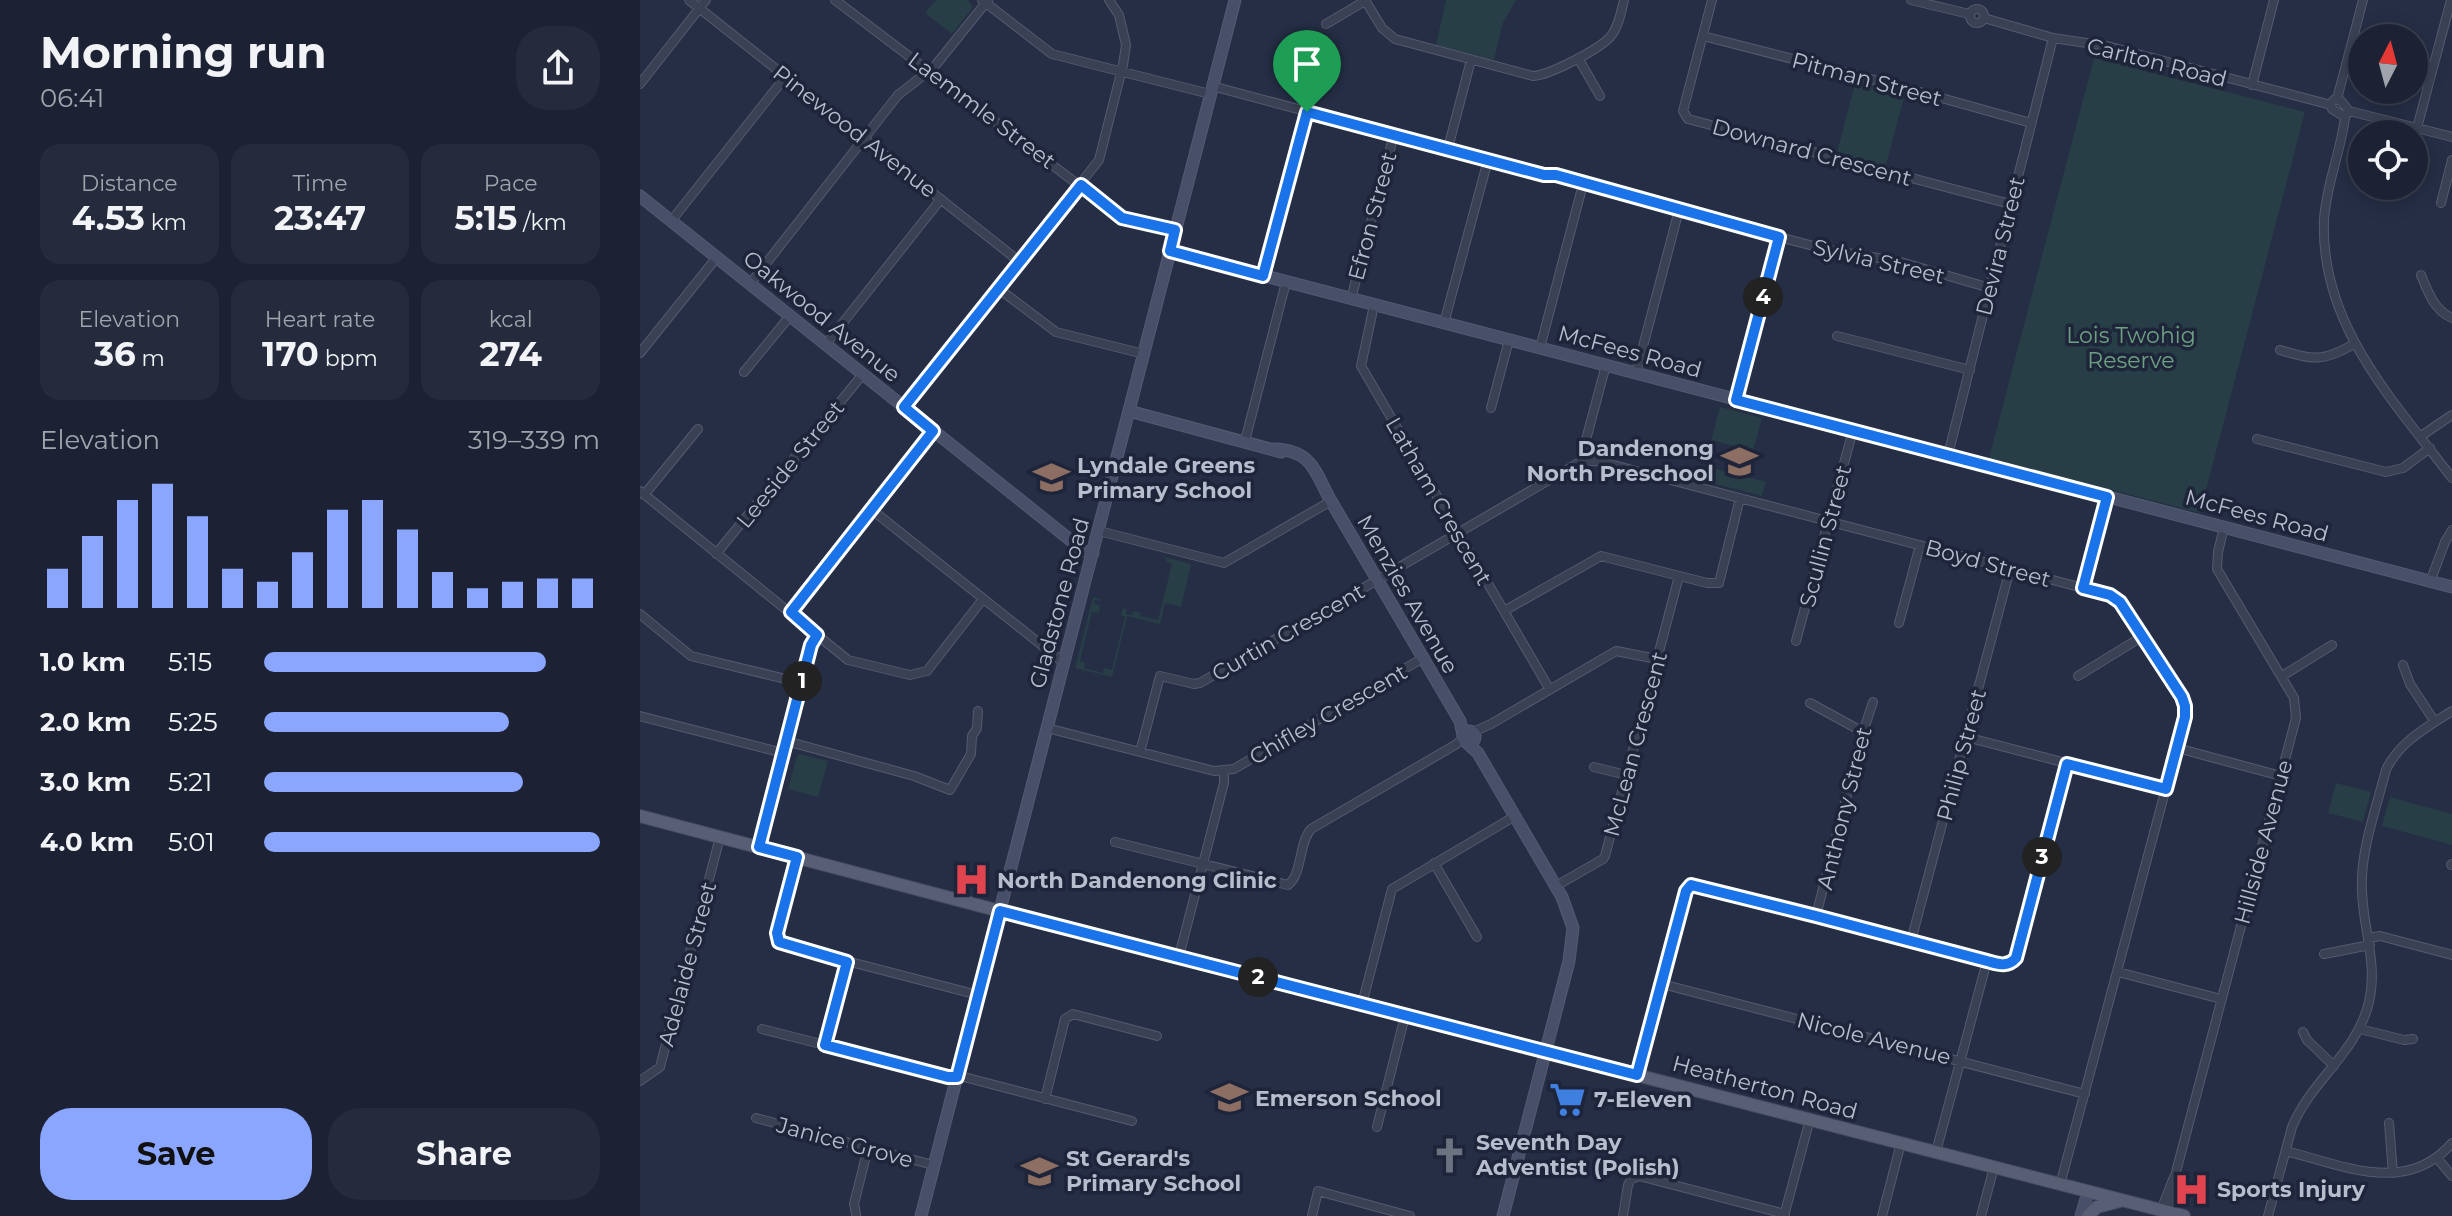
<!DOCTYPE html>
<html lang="en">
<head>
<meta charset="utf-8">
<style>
	body { margin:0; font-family:Montserrat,sans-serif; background:#252a3c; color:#f1f3f6; height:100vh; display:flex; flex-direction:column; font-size:30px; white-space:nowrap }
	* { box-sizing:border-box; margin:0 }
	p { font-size:26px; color:#a0a4ac }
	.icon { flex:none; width:44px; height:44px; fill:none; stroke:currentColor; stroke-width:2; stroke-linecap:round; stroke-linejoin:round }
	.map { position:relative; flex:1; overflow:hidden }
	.side { display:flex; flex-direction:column; background:#1c2234; width:640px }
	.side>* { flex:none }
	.needle { width:52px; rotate:6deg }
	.tools { position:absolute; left:1708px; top:24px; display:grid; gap:16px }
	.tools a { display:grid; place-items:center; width:80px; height:80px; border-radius:50%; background:#1c2234; box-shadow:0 4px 20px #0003,0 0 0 2px #3a3f4f; font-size:40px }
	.pin { position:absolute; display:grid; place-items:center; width:68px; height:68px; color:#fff; margin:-82px -34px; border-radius:50% 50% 50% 0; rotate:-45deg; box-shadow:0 0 8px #0007 }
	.pin .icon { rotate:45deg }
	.km { position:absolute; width:40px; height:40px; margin:-20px; border-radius:50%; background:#222; color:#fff; font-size:22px; line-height:40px; text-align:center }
	.round { display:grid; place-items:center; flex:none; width:84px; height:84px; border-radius:32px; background:#252a3c }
	.overview { display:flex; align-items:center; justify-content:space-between; height:136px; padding:0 40px }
	h1 { font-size:44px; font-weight:700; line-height:60px }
	.figures { display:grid; grid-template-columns:repeat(3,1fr); gap:12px; height:136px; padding:8px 40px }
	.figures div { display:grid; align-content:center; border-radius:20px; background:#252a3c; text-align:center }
	.figures b { font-size:34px; font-weight:700 }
	.figures small { font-size:22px; font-weight:400 }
	.figures p { font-size:22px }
	.chart { height:224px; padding:16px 40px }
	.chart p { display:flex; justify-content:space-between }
	.chart svg { width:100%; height:144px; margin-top:8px; stroke:#8ba6ff; stroke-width:6 }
	.cta { display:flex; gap:16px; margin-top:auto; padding:16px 40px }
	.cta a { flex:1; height:92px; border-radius:32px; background:#8ba6ff; color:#111; font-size:32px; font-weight:700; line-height:92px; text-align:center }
	.cta a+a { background:#252a3c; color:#f1f3f6 }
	ul { padding:0 40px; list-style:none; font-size:26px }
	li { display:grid; grid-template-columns:128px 96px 1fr; align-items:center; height:60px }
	li i { height:20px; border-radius:10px; background:#8ba6ff }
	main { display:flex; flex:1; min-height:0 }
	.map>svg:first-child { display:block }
	.green { fill:#273e46 }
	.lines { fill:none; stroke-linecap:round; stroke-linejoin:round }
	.street-casing { stroke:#555b6f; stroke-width:10 }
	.secondary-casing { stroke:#555b6f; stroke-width:13 }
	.primary-casing { stroke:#434a5e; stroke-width:14 }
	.street { stroke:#3a4154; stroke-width:8 }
	.secondary { stroke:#484f68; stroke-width:11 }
	.primary { stroke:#585f74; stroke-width:12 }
	.route-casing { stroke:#fff; stroke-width:16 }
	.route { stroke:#1a73e8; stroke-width:10 }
	.labels { text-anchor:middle; stroke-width:7; stroke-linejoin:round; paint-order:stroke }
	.street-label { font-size:22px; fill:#b8bdce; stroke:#1e253a }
	.park-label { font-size:22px; fill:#6da181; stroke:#1e253a }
	.poi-label { font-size:22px; font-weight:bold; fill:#b8bdce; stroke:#1e253a; text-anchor:start }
</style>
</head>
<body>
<main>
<section class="side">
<div class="overview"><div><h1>Morning run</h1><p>06:41</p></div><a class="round"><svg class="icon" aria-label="share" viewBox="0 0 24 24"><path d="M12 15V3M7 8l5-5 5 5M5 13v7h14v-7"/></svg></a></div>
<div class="figures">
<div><p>Distance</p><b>4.53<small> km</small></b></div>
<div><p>Time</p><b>23:47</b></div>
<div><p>Pace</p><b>5:15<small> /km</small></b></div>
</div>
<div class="figures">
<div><p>Elevation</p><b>36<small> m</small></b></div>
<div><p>Heart rate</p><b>170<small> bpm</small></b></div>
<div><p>kcal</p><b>274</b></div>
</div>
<div class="chart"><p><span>Elevation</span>319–339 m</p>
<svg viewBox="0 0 160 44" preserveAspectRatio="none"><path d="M5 44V32M15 44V22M25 44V11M35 44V6M45 44V16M55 44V32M65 44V36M75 44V27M85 44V14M95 44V11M105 44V20M115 44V33M125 44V38M135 44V36M145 44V35M155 44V35"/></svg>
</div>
<ul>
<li><b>1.0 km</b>5:15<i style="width:84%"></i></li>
<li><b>2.0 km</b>5:25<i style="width:73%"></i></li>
<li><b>3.0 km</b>5:21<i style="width:77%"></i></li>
<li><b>4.0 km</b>5:01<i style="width:100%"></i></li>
</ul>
<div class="cta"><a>Save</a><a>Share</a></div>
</section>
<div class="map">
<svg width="1812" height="1216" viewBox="0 0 1812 1216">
	<rect width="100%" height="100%" fill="#252e45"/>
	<!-- green -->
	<path class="green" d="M296 0H328L333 7 312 34 285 13Z
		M806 0H876L862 25 854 60 796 45Z
		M1454 58 1665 112 1560 513 1349 458Z
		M1216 80 1265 93 1245 169 1196 156Z
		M1080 407 1122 418 1113 451 1075 441 1068 467 1126 482 1122 496 1061 480Z
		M525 557 551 564 541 607 525 603 520 624 487 616 472 677 435 668 453 597 460 599V601L455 600 454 603 460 606 459 613 452 612 440 661 445 663 444 668 463 673 464 668 472 670 485 617 481 615 483 608 487 609 486 614 492 615 494 611 500 613V616L518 620 532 564 527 562Z
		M160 754 188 761 178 797 148 789 157 756Z
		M1696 783 1731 792 1723 822 1688 813Z
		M1750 797 1812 814V845L1742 826Z"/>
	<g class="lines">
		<defs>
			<path id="street" d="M49 0 380 262
				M195 0 482 218 535 230
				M342 0 412 54 570 94
				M725 0 742 28 755 39 893 76C910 75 960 49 971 36 979 26 981 12 984 0
				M1072 0 1043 111 1048 119 1370 204
				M1271 0 1329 14
				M1330 16a7 7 0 1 1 14 0a7 7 0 1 1-14 0Z
				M1344 18 1413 38 1467 46 1691 105
				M686 24 725 1
				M1063 36 1262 87 1391 123
				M938 58 960 96
				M0 84 66 0
				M1612 85 1634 0
				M572 86 904 175H916L1139 237 1189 250 1257 261 1350 288
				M1697 99 1723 0
				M1709 111 1812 137
				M1705 117 1692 109 1691 103 1695 99 1701 101 1709 111 1705 117C1701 152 1686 184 1684 220 1680 325 1753 400 1812 478
				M1777 128 1811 0
				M808 148 831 60
				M1801 203 1812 160
				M32 220 146 76
				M1781 275C1788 292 1794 310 1812 318
				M623 276 667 112
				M110 284 258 95 294 67 348 0
				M359 289 416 332 504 354
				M711 299 754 134
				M734 305 721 366 910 690
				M804 323 848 160
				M1197 336 1330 370
				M186 344 301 199
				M900 348 943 184
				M1640 350C1674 360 1683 362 1714 344
				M0 353 77 257
				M104 372 150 316
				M996 373 1039 210
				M1096 400 1139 237
				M264 407 459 160 483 65 486 45 479 15 469 0
				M851 408 869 340
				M1781 436 1812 415
				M1617 439 1746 472 1763 468 1790 448
				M605 441 646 282
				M1308 455C1343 316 1377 177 1413 38
				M940 462 966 365
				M0 491 208 660 270 675 287 671 343 599
				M4 495 58 429
				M231 509 424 663
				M459 531 584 563 691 501
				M76 554 223 374
				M1790 582 1805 542 1812 530
				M1443 588 1467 497
				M864 611 961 556 1067 583H1079L1100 498
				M151 612 293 431
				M0 614 51 656 162 683
				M1259 623 1280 545
				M1156 641 1213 430
				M1763 665 1770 684 1795 722
				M1438 676 1503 636
				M1642 676 1692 645
				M1170 703 1223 732
				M0 716 143 753
				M407 728 574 771 594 769 783 658
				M833 732 851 724 976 651 1017 659
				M1326 737 1526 789
				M146 741 274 776 310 790 331 754 332 736 337 728 338 711
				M1537 748 1641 776
				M500 752 520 676 554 684 560 683 940 462 958 461 1470 595 1486 609 1542 697 1546 713 1420 1185
				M954 767 986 775
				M475 842 648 885C663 873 658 844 671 829L815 745 823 739
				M119 847 171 645 177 635
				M157 857 137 933 141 944 338 995
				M794 863 837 937
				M1811 865 1812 864
				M916 886 963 859 965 856 1039 576
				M1176 916 1223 732 1233 702
				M1728 938 1740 936 1812 955
				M1271 941 1370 569
				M1684 954 1730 945
				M539 956 584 783V772
				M207 962 185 1045 308 1077H324L492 1121
				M1478 972 1581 999
				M1022 984 1445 1094
				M722 1004 752 889 875 816
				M122 1029 185 1045
				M1720 1029 1764 1040 1773 1039
				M1663 1032 1667 1040 1694 1066
				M997 1075 1046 891 1051 885 1176 916 1347 961
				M0 1081 20 1067 80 837
				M405 1099 425 1019 433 1014 517 1036
				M116 1118 293 1165
				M1749 1123 1753 1173
				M737 1127 765 1016
				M1646 1151C1702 1165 1766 1196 1812 1143
				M1296 1152 1347 961 1367 965 1376 958 1427 764
				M1797 1158 1812 1176
				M1521 1210 1534 1177
				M1529 1212 1536 1172 1656 718 1654 698 1577 569 1578 552 1584 527
				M216 1214 214 1204 228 1148
				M672 1216 678 1191 770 1216
				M983 1216 988 1185 991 1179 999 1176 1145 1214
				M1144 1216 1170 1119
				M1242 1216 1261 1143
				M1341 1216 1354 1167
				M1628 1216 1652 1127C1672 1079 1717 1053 1729 1002 1738 964 1723 929 1722 891 1720 851 1736 809 1746 770 1759 742 1787 727 1812 711"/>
			<path id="secondary" d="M0 196 444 551 453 553
				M530 251 1812 587
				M489 411 641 452
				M634 449C673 450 675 473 691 501L820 721 823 735
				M823 737a6 6 0 1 1 12 0a6 6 0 1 1-12 0Z
				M828 744 838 753 922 897 933 928 929 961 863 1216
				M281 1216 595 0
				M1441 1216 1448 1192"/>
			<path id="primary" d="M0 816 371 914 1544 1216
				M1448 1216 1457 1207 1480 1201"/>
		</defs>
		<!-- street casing -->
		<use href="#street" class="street-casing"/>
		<!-- secondary casing -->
		<use href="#secondary" class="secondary-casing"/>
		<!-- primary casing -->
		<use href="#primary" class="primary-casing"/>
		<!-- street -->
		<use href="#street" class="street"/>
		<!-- secondary -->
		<use href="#secondary" class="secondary"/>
		<!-- primary -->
		<use href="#primary" class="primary"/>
	</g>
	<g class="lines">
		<defs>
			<path id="route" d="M667 112 904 175H916L1139 237 1096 400 1467 497 1443 588 1470 595 1480 602 1542 697 1545 706V717L1526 789 1427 764 1376 958C1367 968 1358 964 1347 961L1176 916 1051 885 1046 891 997 1075 360 911 317 1077H308L185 1045 207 962 139 942 137 933 157 857 119 847 171 645 177 635 151 612 293 431 264 407 441 185 482 218 535 230 530 251 623 276Z"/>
		</defs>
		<!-- route casing -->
		<use href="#route" class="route-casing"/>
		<!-- route -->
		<use href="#route" class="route"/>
	</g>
	<!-- icons -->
	<defs>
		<symbol id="school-bare" viewBox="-9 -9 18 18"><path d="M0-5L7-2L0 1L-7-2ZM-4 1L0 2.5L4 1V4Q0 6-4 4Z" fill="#8d6e63" stroke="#1e253a" stroke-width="2.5" paint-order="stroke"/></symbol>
		<symbol id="hospital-bare" viewBox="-9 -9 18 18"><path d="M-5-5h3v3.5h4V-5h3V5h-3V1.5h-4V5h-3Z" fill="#e0444e" stroke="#1e253a" stroke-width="2.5" paint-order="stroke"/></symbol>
		<symbol id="supermarket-bare" viewBox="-9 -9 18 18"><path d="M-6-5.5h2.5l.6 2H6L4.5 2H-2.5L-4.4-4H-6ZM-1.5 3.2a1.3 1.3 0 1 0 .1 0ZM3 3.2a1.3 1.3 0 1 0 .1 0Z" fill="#3f7fe0" stroke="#1e253a" stroke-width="2.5" paint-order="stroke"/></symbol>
		<symbol id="church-bare" viewBox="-9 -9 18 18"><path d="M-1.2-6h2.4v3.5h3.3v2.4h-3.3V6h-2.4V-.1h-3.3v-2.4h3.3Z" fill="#6b7280" stroke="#1e253a" stroke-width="2.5" paint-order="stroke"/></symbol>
	</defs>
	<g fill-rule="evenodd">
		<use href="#school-bare" x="1074" y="436" width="51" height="51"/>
		<use href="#school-bare" x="386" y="452" width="51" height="51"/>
		<use href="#hospital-bare" x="306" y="854" width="51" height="51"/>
		<use href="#school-bare" x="564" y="1072" width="51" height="51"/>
		<use href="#supermarket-bare" x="902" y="1074" width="51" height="51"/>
		<use href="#church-bare" x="784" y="1130" width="51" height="51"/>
		<use href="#school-bare" x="374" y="1146" width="51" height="51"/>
		<use href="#hospital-bare" x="1526" y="1164" width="51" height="51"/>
	</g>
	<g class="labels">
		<!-- street labels -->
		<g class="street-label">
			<text transform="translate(1517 62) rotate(14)" y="8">Carlton Road</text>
			<text transform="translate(1227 79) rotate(15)" y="8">Pitman Street</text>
			<text transform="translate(342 110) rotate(37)" y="8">Laemmle Street</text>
			<text transform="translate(215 131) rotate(38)" y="8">Pinewood Avenue</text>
			<text transform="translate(1172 152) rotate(15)" y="8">Downard Crescent</text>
			<text transform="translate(732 216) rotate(-75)" y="8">Efron Street</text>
			<text transform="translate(1360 246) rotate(-76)" y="8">Devira Street</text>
			<text transform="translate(1239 261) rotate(13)" y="8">Sylvia Street</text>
			<text transform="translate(182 316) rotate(39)" y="8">Oakwood Avenue</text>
			<text transform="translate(990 351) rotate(15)" y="8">McFees Road</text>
			<text transform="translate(150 464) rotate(-51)" y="8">Leeside Street</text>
			<text transform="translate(799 501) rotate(60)" y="8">Latham Crescent</text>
			<text transform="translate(1617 515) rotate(15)" y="8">McFees Road</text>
			<text transform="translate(1185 536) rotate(-75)" y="8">Scullin Street</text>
			<text transform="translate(1348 563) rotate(15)" y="8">Boyd Street</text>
			<text transform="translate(768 594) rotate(60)" y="8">Menzies Avenue</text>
			<text transform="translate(419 603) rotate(-75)" y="8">Gladstone Road</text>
			<text transform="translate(648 632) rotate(-30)" y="8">Curtin Crescent</text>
			<text transform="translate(688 714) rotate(-30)" y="8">Chifley Crescent</text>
			<text transform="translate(995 744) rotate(-75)" y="8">McLean Crescent</text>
			<text transform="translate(1321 755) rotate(-75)" y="8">Philip Street</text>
			<text transform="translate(1204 808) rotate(-76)" y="8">Anthony Street</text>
			<text transform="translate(1623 842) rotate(-75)" y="8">Hillside Avenue</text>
			<text transform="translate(47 964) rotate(-75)" y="8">Adelaide Street</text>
			<text transform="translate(1234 1038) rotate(14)" y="8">Nicole Avenue</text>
			<text transform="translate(1125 1087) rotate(15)" y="8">Heatherton Road</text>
			<text transform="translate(205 1142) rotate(15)" y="8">Janice Grove</text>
		</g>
		<!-- park labels -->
		<g class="park-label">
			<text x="1491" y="343">Lois Twohig<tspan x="1491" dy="25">Reserve</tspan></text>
		</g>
		<!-- poi labels -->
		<g class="poi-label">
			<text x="1074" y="456" text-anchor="end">Dandenong<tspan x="1074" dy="25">North Preschool</tspan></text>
			<text x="437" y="473">Lyndale Greens<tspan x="437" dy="25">Primary School</tspan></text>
			<text x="357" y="888">North Dandenong Clinic</text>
			<text x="615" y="1106">Emerson School</text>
			<text x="954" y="1107">7-Eleven</text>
			<text x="836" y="1150">Seventh Day<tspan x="836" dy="25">Adventist (Polish)</tspan></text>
			<text x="426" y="1166">St Gerard's<tspan x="426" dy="25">Primary School</tspan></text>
			<text x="1577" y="1197">Sports Injury</text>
		</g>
	</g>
</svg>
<div class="tools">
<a><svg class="needle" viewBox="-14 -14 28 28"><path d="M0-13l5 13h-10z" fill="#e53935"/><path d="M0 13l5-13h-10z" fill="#a0a4ac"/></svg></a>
<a><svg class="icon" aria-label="locate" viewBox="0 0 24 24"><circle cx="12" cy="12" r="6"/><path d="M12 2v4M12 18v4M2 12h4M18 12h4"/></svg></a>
</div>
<div class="pin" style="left:667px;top:112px;background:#1e9e55"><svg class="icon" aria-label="arrive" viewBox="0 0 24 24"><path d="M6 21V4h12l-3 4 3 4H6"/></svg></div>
<b class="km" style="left:162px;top:681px">1</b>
<b class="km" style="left:618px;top:977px">2</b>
<b class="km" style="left:1402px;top:857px">3</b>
<b class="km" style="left:1123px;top:297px">4</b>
</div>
</main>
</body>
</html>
